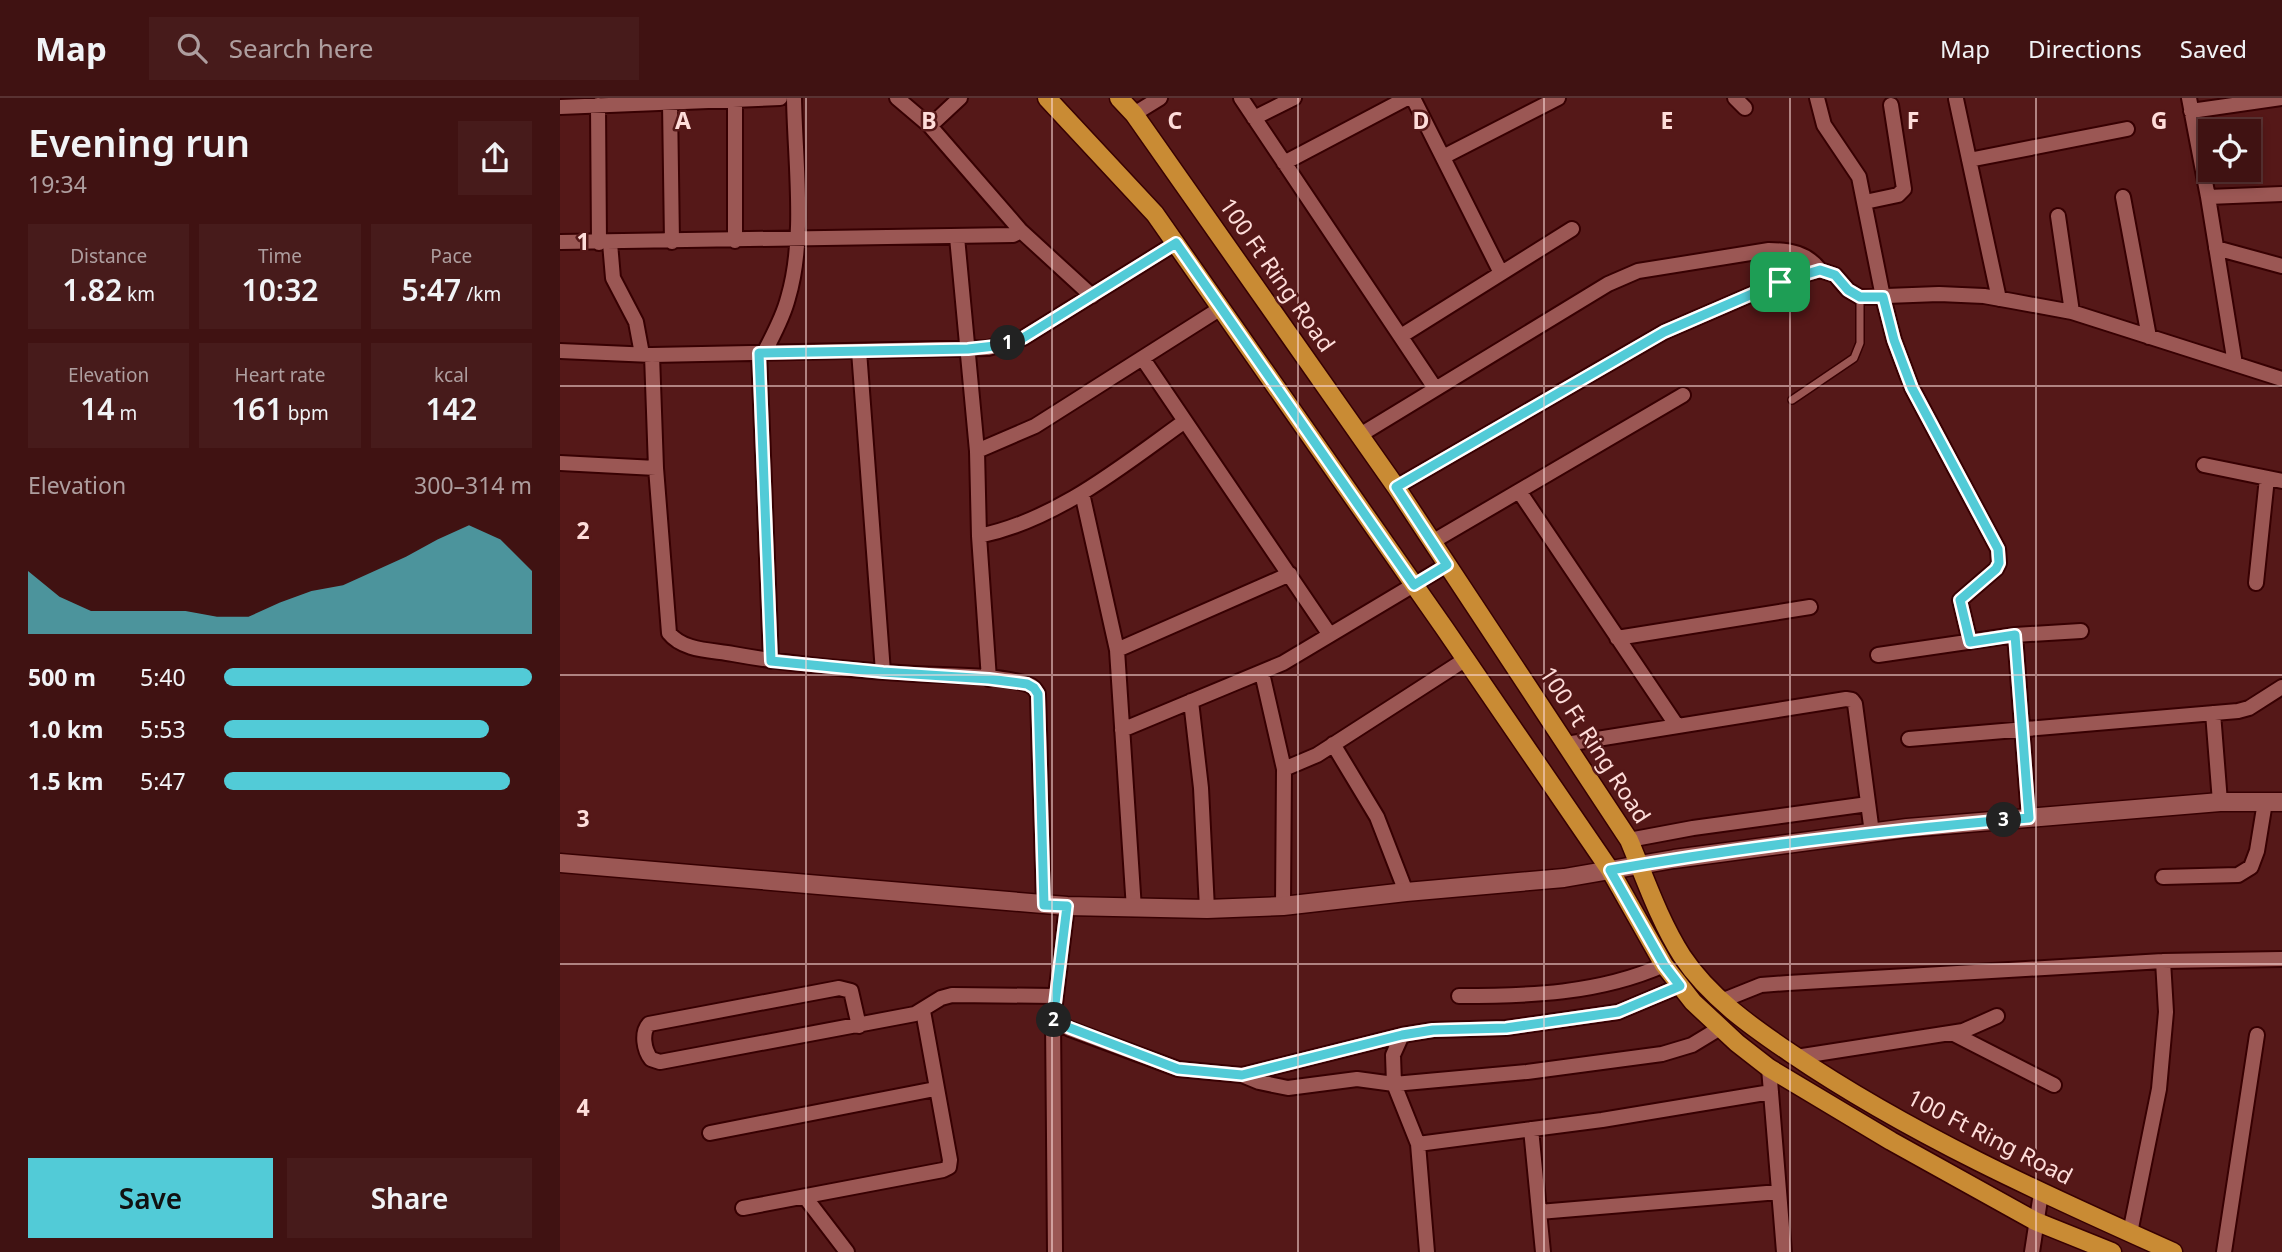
<!DOCTYPE html>
<html lang="en">
<head>
<meta charset="utf-8">
<style>
	body { margin:0; font-family:"Noto Sans",sans-serif; background:#471b1b; color:#f1f3f6; height:100vh; display:flex; flex-direction:column; font-size:26px; white-space:nowrap }
	* { box-sizing:border-box; margin:0 }
	p { font-size:23px; color:#ae9e9f }
	.icon { flex:none; width:38px; height:38px; fill:none; stroke:currentColor; stroke-width:2; stroke-linecap:round; stroke-linejoin:round }
	.map { position:relative; flex:1; overflow:hidden }
	.details { display:flex; flex-direction:column; background:#401212; width:560px }
	.details>* { flex:none }
	.controls { position:absolute; left:1638px; top:21px; display:grid; gap:14px }
	.controls a { display:grid; place-items:center; width:63px; height:63px; border-radius:0px; background:#401212; box-shadow:0 4px 10px #0003,0 0 0 2px #593232; font-size:35px }
	.pin { position:absolute; display:grid; place-items:center; width:60px; height:60px; color:#fff; margin:-30px; border-radius:14px; box-shadow:0 4px 10px #0006 }
	.km { position:absolute; width:35px; height:35px; margin:-18px; border-radius:50%; background:#222; color:#fff; font-size:19px; line-height:35px; text-align:center }
	.round { display:grid; place-items:center; flex:none; width:74px; height:74px; border-radius:0px; background:#471b1b }
	.head { display:flex; align-items:center; justify-content:space-between; height:119px; padding:0 28px }
	h1 { font-size:38px; font-weight:600; line-height:52px }
	.stats { display:grid; grid-template-columns:repeat(3,1fr); gap:10px; height:119px; padding:7px 28px }
	.stats div { display:grid; align-content:center; border-radius:0px; background:#471b1b; text-align:center }
	.stats b { font-size:30px; font-weight:600 }
	.stats small { font-size:19px; font-weight:400 }
	.stats p { font-size:19px }
	.chart { height:196px; padding:14px 28px }
	.chart p { display:flex; justify-content:space-between }
	.chart svg { width:100%; height:126px; margin-top:7px; fill:#52cbd7; opacity:.7 }
	.primary-button { display:flex; gap:14px; margin-top:auto; padding:14px 28px }
	.primary-button a { flex:1; height:80px; border-radius:0px; background:#52cbd7; color:#111; font-size:28px; font-weight:600; line-height:80px; text-align:center }
	.primary-button a+a { background:#471b1b; color:#f1f3f6 }
	ul { padding:0 28px; list-style:none; font-size:23px }
	li { display:grid; grid-template-columns:112px 84px 1fr; align-items:center; height:52px }
	li i { height:18px; border-radius:9px; background:#52cbd7 }
	header { display:flex; align-items:center; gap:42px; box-sizing:border-box; height:98px; padding:0 35px; background:#401212; border-bottom:2px solid #593232 }
	header strong { font-size:33px }
	nav { display:flex; gap:38px; margin-inline-start:auto; font-size:24px }
	.search { width:490px; height:63px; background:#471b1b; display:flex; align-items:center; gap:18px; box-sizing:border-box; padding:0 24px; border-radius:0px; color:#ae9e9f; font-size:26px }
	main { display:flex; flex:1; min-height:0 }
	.map>svg:first-child { display:block }
	.lines { fill:none; stroke-linecap:round; stroke-linejoin:round }
	.lane-casing { stroke:#370002; stroke-width:10 }
	.street-casing { stroke:#370002; stroke-width:18 }
	.secondary-casing { stroke:#370002; stroke-width:21 }
	.primary-casing { stroke:#370002; stroke-width:21 }
	.lane { stroke:#9b5754; stroke-width:7 }
	.street { stroke:#9b5754; stroke-width:14 }
	.secondary { stroke:#9b5754; stroke-width:18 }
	.primary { stroke:#c98b34; stroke-width:18 }
	.route-casing { stroke:#fff; stroke-width:14 }
	.route { stroke:#52cbd7; stroke-width:9 }
	.grid { fill:none; stroke:#feddda; stroke-width:2; stroke-opacity:0.55 }
	.labels { text-anchor:middle; stroke-width:5; stroke-linejoin:round; paint-order:stroke }
	.street-label { font-size:23px; fill:#feddda; stroke:#551818 }
	.grid-label { font-size:23px; text-anchor:middle; font-weight:bold; fill:#feddda; stroke:#551818; stroke-width:5; stroke-linejoin:round; paint-order:stroke }
</style>
</head>
<body>
<header>
<strong>Map</strong>
<div class="search"><svg class="icon" aria-label="search" viewBox="0 0 24 24"><circle cx="10" cy="10" r="6"/><path d="M15 15l6 6"/></svg>Search here</div>
<nav><a>Map</a><a>Directions</a><a>Saved</a></nav>
</header>
<main>
<section class="details">
<div class="head"><div><h1>Evening run</h1><p>19:34</p></div><a class="round"><svg class="icon" aria-label="share" viewBox="0 0 24 24"><path d="M12 15V3M7 8l5-5 5 5M5 13v7h14v-7"/></svg></a></div>
<div class="stats">
<div><p>Distance</p><b>1.82<small> km</small></b></div>
<div><p>Time</p><b>10:32</b></div>
<div><p>Pace</p><b>5:47<small> /km</small></b></div>
</div>
<div class="stats">
<div><p>Elevation</p><b>14<small> m</small></b></div>
<div><p>Heart rate</p><b>161<small> bpm</small></b></div>
<div><p>kcal</p><b>142</b></div>
</div>
<div class="chart"><p><span>Elevation</span>300–314 m</p>
<svg viewBox="0 0 160 44" preserveAspectRatio="none"><path d="M0 44V22L10 31L20 36L30 36L40 36L50 36L60 38L70 38L80 33L90 29L100 27L110 22L120 17L130 11L140 6L150 11L160 22V44z"/></svg>
</div>
<ul>
<li><b>500 m</b>5:40<i style="width:100%"></i></li>
<li><b>1.0 km</b>5:53<i style="width:86%"></i></li>
<li><b>1.5 km</b>5:47<i style="width:93%"></i></li>
</ul>
<div class="primary-button"><a>Save</a><a>Share</a></div>
</section>
<div class="map">
<svg width="1722" height="1154" viewBox="0 0 1722 1154">
	<rect width="100%" height="100%" fill="#551818"/>
	<g class="lines">
		<defs>
			<path id="lane" d="M1232 302 1294 260 1300 245V199"/>
			<path id="street" d="M337 0 370 28
				M681 0 875 290
				M853 0 941 175
				M1175 0 1185 10
				M1257 0 1264 27 1299 79 1323 199 1334 242 1352 290 1438 451 1439 465 1436 471 1400 502 1410 544
				M1629 0 1648 99 1675 266 1722 281
				M1396 1 1439 201
				M175 2V143
				M110 5 112 144
				M38 7 39 145
				M0 9 220 0
				M1631 13 1722 0
				M574 16 600 0
				M694 20 734 0
				M883 59 998 0
				M1409 62 1567 31
				M724 65 847 0
				M1563 99 1589 239
				M1648 99 1722 96
				M1305 104 1338 97 1344 91 1331 7
				M1498 118 1512 214
				M461 133 532 198
				M397 139 417 353 419 438 429 581
				M0 144 453 137 461 133 370 28 400 0
				M50 145 53 180 76 224 82 256
				M1656 150 1722 168
				M841 238 1012 131
				M0 253 92 257 428 250 463 240 616 145
				M299 253 323 574
				M199 255 211 563
				M204 255C213 237 223 220 228 200 246 140 235 63 234 0
				M92 257 96 370 109 535C123 553 152 552 173 556 233 567 294 572 355 576 391 578 432 576 467 586 473 588 475 591 478 596L484 807
				M583 261 770 537
				M800 337 1048 186 1078 173 1209 152C1230 152 1247 155 1260 172
				M417 353 475 328 661 210
				M0 365 96 370
				M1644 367 1722 383
				M836 389 1104 234 1220 184 1260 172 1275 177 1288 192 1300 199 1379 196 1424 198 1452 203 1512 214 1675 266
				M959 393 1117 628
				M522 395 557 552 574 811
				M419 438C497 422 562 368 625 323
				M872 444 1123 297
				M1696 485 1707 380
				M1455 537 1469 720
				M1057 540 1250 509
				M557 552 730 476
				M1318 557 1455 537 1521 533
				M702 575 724 671 723 808
				M631 603 641 690 647 811
				M1653 615 1660 704
				M562 632 723 565 887 467
				M1349 641 1678 613 1689 610 1722 589
				M773 646 817 719 846 794
				M1006 646 1286 601 1292 602 1295 606 1312 735
				M724 671 757 657 906 561
				M1069 742 1133 730 1308 706
				M1603 779 1678 777 1691 769 1697 753 1705 704
				M899 898C969 898 1038 896 1104 867
				M1161 903 1201 887 1228 885 1603 863 1721 861
				M493 922 510 931 618 971 682 977 699 984 728 990 797 981 834 986 858 1046 867 1154
				M299 928 291 893 279 890 89 926C81 935 84 952 91 961L100 964 355 916 381 900 392 897 496 898
				M1392 935 1494 987
				M842 937 833 957 834 986 967 974 1102 956 1132 947 1160 930
				M1236 959 1403 933 1437 918
				M1209 970 1224 1154
				M682 977 842 937 873 932 946 930 1058 914 1120 888
				M971 1031 983 1154
				M150 1035 375 991
				M858 1046 1042 1022 1211 994
				M245 1099 287 1154
				M183 1110 383 1072 389 1069 390 1062 363 913
				M979 1114 1219 1094
				M1570 1135 1599 991 1606 914 1603 863
				M495 1154 493 922 507 808
				M1472 1154 1481 1095
				M1664 1154 1697 937"/>
			<path id="secondary" d="M0 765 507 808 647 811 723 808 846 794 1004 780 1114 761 1347 730 1660 704H1722"/>
			<path id="primary" d="M487 0 595 116 885 531 1050 772 1104 867 1133 904 1177 945 1209 970 1331 1043 1475 1123 1552 1154
				M559 0 574 16 836 389 1069 742C1085 780 1099 822 1122 858 1149 899 1192 929 1232 956 1350 1036 1483 1096 1613 1154"/>
		</defs>
		<!-- lane casing -->
		<use href="#lane" class="lane-casing"/>
		<!-- street casing -->
		<use href="#street" class="street-casing"/>
		<!-- secondary casing -->
		<use href="#secondary" class="secondary-casing"/>
		<!-- primary casing -->
		<use href="#primary" class="primary-casing"/>
		<!-- lane -->
		<use href="#lane" class="lane"/>
		<!-- street -->
		<use href="#street" class="street"/>
		<!-- secondary -->
		<use href="#secondary" class="secondary"/>
		<!-- primary -->
		<use href="#primary" class="primary"/>
	</g>
	<g class="lines">
		<defs>
			<path id="route" d="M616 145 854 487 887 467 836 389 1104 234 1220 184 1260 172 1275 177 1288 192 1300 199H1323L1334 242 1352 290 1438 451 1439 465 1436 471 1400 502 1410 544 1455 537 1469 720C1328 732 1188 748 1050 772L1104 867 1120 888 1058 914 946 930 873 932 842 937 682 977 618 971 510 930 493 922 507 808 484 807 478 596 474 590 467 586 429 581 323 574 211 563 199 255 408 251 444 247 463 240Z"/>
		</defs>
		<!-- route casing -->
		<use href="#route" class="route-casing"/>
		<!-- route -->
		<use href="#route" class="route"/>
	</g>
	<!-- grid -->
	<path class="grid" d="M246 0V1154M492 0V1154M738 0V1154M984 0V1154M1230 0V1154M1476 0V1154M0 288H1722M0 577H1722M0 866H1722"/>
	<g class="labels">
		<!-- street labels -->
		<g class="street-label">
			<text transform="translate(717 177) rotate(55)" y="8">100 Ft Ring Road</text>
			<text transform="translate(1035 647) rotate(57)" y="8">100 Ft Ring Road</text>
			<text transform="translate(1430 1039) rotate(27)" y="8">100 Ft Ring Road</text>
		</g>
	</g>
	<g class="grid-label">
		<text x="123" y="31">A</text>
		<text x="369" y="31">B</text>
		<text x="615" y="31">C</text>
		<text x="861" y="31">D</text>
		<text x="1107" y="31">E</text>
		<text x="1353" y="31">F</text>
		<text x="1599" y="31">G</text>
		<text x="23" y="152">1</text>
		<text x="23" y="441">2</text>
		<text x="23" y="729">3</text>
		<text x="23" y="1018">4</text>
	</g>
</svg>
<div class="controls">
<a><svg class="icon" aria-label="locate" viewBox="0 0 24 24"><circle cx="12" cy="12" r="6"/><path d="M12 2v4M12 18v4M2 12h4M18 12h4"/></svg></a>
</div>
<div class="pin" style="left:1220px;top:184px;background:#1e9e55"><svg class="icon" aria-label="arrive" viewBox="0 0 24 24"><path d="M6 21V4h12l-3 4 3 4H6"/></svg></div>
<b class="km" style="left:448px;top:245px">1</b>
<b class="km" style="left:494px;top:922px">2</b>
<b class="km" style="left:1444px;top:722px">3</b>
</div>
</main>
</body>
</html>
